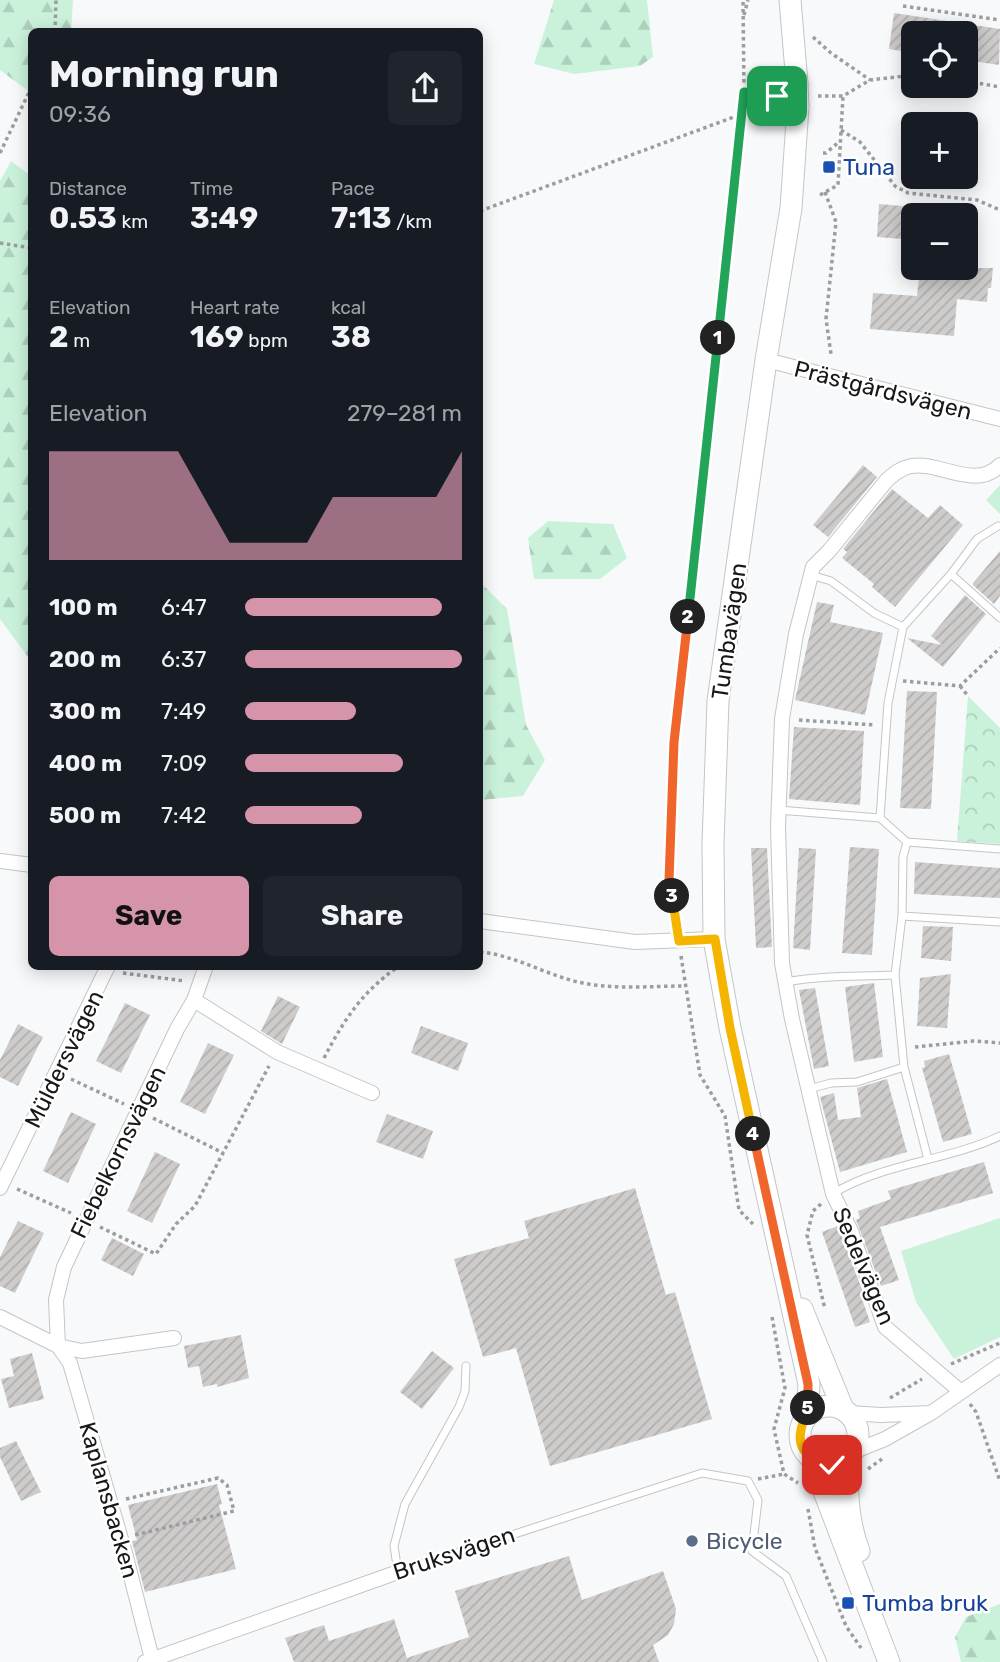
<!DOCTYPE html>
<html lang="en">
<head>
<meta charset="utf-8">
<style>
	body { margin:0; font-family:Rubik,sans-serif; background:#20242c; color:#f1f3f6; height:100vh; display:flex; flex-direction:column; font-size:26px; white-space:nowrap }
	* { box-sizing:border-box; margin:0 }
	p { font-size:23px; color:#9ea1a6 }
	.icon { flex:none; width:38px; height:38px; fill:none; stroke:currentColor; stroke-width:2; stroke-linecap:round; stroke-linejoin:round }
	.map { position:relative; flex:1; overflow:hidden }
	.details { position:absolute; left:28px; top:28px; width:455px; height:942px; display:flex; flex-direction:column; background:#171b24; border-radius:10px; box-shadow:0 4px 18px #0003 }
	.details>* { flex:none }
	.tools { position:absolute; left:901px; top:21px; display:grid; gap:14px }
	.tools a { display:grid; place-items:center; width:77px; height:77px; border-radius:10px; background:#171b24; box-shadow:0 4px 18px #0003; font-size:35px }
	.pin { position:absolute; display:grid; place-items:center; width:60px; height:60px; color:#fff; margin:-30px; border-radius:14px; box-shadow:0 4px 10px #0006 }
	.km { position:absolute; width:35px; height:35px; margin:-18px; border-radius:50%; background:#222; color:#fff; font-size:19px; line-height:35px; text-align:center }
	.round { display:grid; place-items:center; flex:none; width:74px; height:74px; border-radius:10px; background:#20242c }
	.head { display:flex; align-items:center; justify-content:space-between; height:119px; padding:0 21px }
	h1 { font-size:38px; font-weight:700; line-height:52px }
	.figures { display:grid; grid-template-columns:repeat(3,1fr); gap:10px; height:119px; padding:7px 21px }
	.figures div { display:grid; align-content:center }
	.figures b { font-size:30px; font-weight:700 }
	.figures small { font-size:19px; font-weight:400 }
	.figures p { font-size:19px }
	.chart { height:196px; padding:14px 21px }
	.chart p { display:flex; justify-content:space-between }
	.chart svg { width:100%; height:126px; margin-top:7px; fill:#d594aa; opacity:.7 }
	.action { display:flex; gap:14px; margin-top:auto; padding:14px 21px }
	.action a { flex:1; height:80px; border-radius:10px; background:#d594aa; color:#111; font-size:28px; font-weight:700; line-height:80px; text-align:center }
	.action a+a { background:#20242c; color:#f1f3f6 }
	ul { padding:0 21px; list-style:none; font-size:23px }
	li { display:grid; grid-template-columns:112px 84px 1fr; align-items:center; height:52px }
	li i { height:18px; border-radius:9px; background:#d594aa }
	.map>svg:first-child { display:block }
	.green { fill:#caf2db }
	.forest { fill:url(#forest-firs) }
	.park { fill:url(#park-crowns) }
	.building { fill:url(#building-hatch) }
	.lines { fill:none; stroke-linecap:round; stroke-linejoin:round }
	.service-casing { stroke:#c3c5c6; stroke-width:9 }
	.minor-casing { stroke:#c3c5c6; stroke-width:16 }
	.secondary-casing { stroke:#c3c5c6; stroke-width:23 }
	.path { stroke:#9c9d9e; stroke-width:3.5; stroke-dasharray:3.5 3.5; stroke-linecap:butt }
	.service { stroke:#fff; stroke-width:7 }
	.minor { stroke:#fff; stroke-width:14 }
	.secondary { stroke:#fff; stroke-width:21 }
	.secondary-bridge-casing { stroke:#c3c5c6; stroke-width:23; stroke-linecap:butt }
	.secondary-bridge { stroke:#fff; stroke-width:21 }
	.split-1-casing { stroke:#fff; stroke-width:14 }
	.split-2-casing { stroke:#fff; stroke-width:14 }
	.split-3-casing { stroke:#fff; stroke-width:14 }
	.split-4-casing { stroke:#fff; stroke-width:14 }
	.split-5-casing { stroke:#fff; stroke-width:14 }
	.split-6-casing { stroke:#fff; stroke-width:14 }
	.split-1 { stroke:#22a559; stroke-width:9 }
	.split-2 { stroke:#22a559; stroke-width:9 }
	.split-3 { stroke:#f0652b; stroke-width:9 }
	.split-4 { stroke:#f5b400; stroke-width:9 }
	.split-5 { stroke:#f0652b; stroke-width:9 }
	.split-6 { stroke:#f5b400; stroke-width:9 }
	.transit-dot { fill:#1a4fb4; stroke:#fff; stroke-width:2.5 }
	.service-dot { fill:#5c6f8a; stroke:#fff; stroke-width:2.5 }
	.labels { text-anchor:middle; stroke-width:5; stroke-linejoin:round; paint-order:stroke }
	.transit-label { font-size:23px; fill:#164399; stroke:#fff; text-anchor:start }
	.street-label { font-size:23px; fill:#171819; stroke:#fff }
	.service-label { font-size:23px; fill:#4e5e75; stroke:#fff; text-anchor:start }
</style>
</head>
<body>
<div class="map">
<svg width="1000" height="1662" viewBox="0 0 1000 1662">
	<defs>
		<pattern id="forest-firs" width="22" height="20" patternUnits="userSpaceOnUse" patternTransform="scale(1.75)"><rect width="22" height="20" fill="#caf2db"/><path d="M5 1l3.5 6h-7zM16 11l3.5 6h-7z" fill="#adcfbb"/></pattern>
		<pattern id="park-crowns" width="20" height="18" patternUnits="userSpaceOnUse" patternTransform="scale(1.75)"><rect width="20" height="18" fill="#caf2db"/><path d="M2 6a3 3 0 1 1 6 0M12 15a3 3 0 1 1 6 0" fill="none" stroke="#adcfbb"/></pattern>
		<pattern id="building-hatch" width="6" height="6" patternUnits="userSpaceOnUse" patternTransform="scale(1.75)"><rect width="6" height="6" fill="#cecccb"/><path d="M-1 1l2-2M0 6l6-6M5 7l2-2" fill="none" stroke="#b0aeae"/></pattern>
	</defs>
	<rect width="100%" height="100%" fill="#f8f9fb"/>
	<!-- green -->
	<path class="green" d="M1000 485V514L986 500Z
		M1000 1218V1337L954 1359 916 1302 901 1251Z"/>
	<!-- forest -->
	<path class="forest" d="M0 0H73L71 31 32 32 31 93 0 70Z
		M554 0H647L653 57 640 66 574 74 534 64Z
		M11 161 32 177 31 661 0 619V181Z
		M548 521 613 524 627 558 600 579H534L528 538Z
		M480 582 507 609 526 725 545 760 523 796 480 800Z
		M1000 1604V1662H961L955 1637 966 1617Z"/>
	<!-- park -->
	<path class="park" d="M968 696 1000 728V844L957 841Z"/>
	<!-- building -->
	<path class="building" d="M894 13 1000 29 999 65 966 60V33H914V53L889 49Z
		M879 204 914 207V240L877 237Z
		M920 268H993L991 288H988L987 302 957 299 954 336 870 329 873 293 917 296Z
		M863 465 877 477 828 537 813 525Z
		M892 489 928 518 940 505 963 525 895 607 872 587 874 584 842 558 847 552 843 549Z
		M1000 551V596L994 604 973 585V583Z
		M965 595 986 614 943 667 907 638 942 645 931 636Z
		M817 602 834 605 830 622 883 633 865 715 795 700Z
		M907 691 937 692 931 809 900 808Z
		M794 727 864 731 860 805 789 799Z
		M850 847 879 849 872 955 842 953Z
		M751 848H767L772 947 756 948Z
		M799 848 816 849 810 950 793 948Z
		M915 862 1000 868V898L914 894Z
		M923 926 953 927 951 961 921 958Z
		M951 974 947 1028 917 1026 920 978Z
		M874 983 883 1057 854 1062 845 987Z
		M815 988 829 1066 814 1069 799 990Z
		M278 996 300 1007 282 1044 261 1031Z
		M125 1003 150 1015 121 1073 96 1061Z
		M18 1024 43 1037 18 1086 0 1077V1060Z
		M421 1026 468 1043 458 1071 411 1053Z
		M208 1043 234 1055 205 1114 180 1102Z
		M949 1054 972 1134 943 1142 922 1068 925 1067 924 1061Z
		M887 1079 907 1152 840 1172 820 1097 834 1093 838 1120 861 1117 857 1088Z
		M71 1112 96 1124 68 1183 43 1171Z
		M387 1114 433 1131 423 1159 376 1142Z
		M155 1152 180 1164 152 1223 127 1211Z
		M984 1162 993 1193 880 1227 899 1280 881 1286 856 1220 860 1218 858 1211 891 1199 888 1191Z
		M635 1188 666 1295 675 1292 712 1419 550 1466 516 1348 483 1357 454 1259 529 1238 524 1221Z
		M18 1221 44 1233 15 1293 0 1286V1257Z
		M838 1226 863 1292 860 1293 870 1322 855 1327 822 1232Z
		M112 1238 144 1254 133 1276 101 1260Z
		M241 1335 249 1378 217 1387V1384L203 1387 199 1366 188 1368 184 1346Z
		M432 1351 454 1368 422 1409 400 1392Z
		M32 1353 44 1399 9 1408 1 1379 14 1376 10 1359Z
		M16 1441 41 1492 21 1501 0 1457V1448Z
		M217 1484 222 1504 219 1505 236 1569 145 1592 132 1541 137 1540 128 1505Z
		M569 1556 582 1600 663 1571 676 1609 674 1624 668 1635 653 1645 659 1662H294L285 1638 324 1625 329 1641 394 1619 407 1658 469 1637 455 1591Z"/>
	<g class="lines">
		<defs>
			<path id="service" d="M951 574 1000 618
				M811 575 831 581 874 613 903 627
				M778 810 880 818 907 842
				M880 818 888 703 903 627 951 574 977 539 998 526
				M907 842 903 857 902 916 895 975 904 1067 928 1159
				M907 842 1000 849
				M902 916 1000 922
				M786 982C822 975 859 977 895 975
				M809 1089 831 1083 857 1082 904 1067
				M834 1193C884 1163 947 1161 1000 1136
				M466 1366 465 1391 459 1407 405 1504 394 1546 398 1572 702 1473 748 1481 758 1500 752 1551 786 1576 823 1662"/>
			<path id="minor" d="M766 360 1000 419
				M0 861 32 865
				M480 921 635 942 714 939
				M194 1000 277 1052 372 1093
				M0 1188 108 966
				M0 1317 58 1346 82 1351 174 1338
				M58 1346 56 1300 64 1267 177 1029 194 1000 206 966
				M58 1346 70 1363 125 1553 152 1659
				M960 1391 885 1327 851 1231 833 1194 792 1019 782 963 778 827 782 719 796 634 813 567 829 551 887 480C894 474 901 468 911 466 940 461 975 491 1000 465
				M849 1413 881 1415 931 1413 885 1439 855 1451
				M931 1413 1000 1365
				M145 1662 398 1572"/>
			<path id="secondary" d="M790 0 797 83
				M798 107 791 208 766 360 718 701 713 844 714 939 730 1028 809 1384 807 1416
				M802 1309 843 1409
				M800 1435a29 29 0 1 1 58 0a29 29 0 1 1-58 0Z
				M850 1456C845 1487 848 1522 859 1551
				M812 1460 889 1662"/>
		</defs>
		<!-- service casing -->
		<use href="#service" class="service-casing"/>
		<!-- minor casing -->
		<use href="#minor" class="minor-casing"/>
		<!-- secondary casing -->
		<use href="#secondary" class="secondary-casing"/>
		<!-- path -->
		<path class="path" d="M903 6 1000 20
			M744 15 748 0
			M55 32 56 0
			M813 37 831 53 870 80
			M966 81 1000 87
			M744 92 777 96
			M818 96H843L870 80 914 75
			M841 130 860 142 895 186 908 193 977 200 1000 210
			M0 153 32 86
			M823 153H826L840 141
			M825 192 836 222 826 319 831 354
			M820 195 838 185 843 96
			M480 211 742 114
			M0 243 32 248
			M903 681 960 686 1000 648
			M960 686 968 696
			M799 720 875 725
			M676 925 669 881 674 742 744 92 743 0
			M480 952C514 955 544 974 578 982 612 990 651 986 685 986
			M681 956 700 1075 725 1116 739 1210 753 1224
			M123 973 185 981
			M915 1047 974 1041 1000 1043
			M324 1058C345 1018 362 992 399 966
			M71 1079 124 1104
			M153 1118 223 1153
			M17 1189 71 1213
			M821 1204 813 1211 807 1235 825 1309
			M100 1227 156 1254 176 1224 195 1206 269 1066
			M772 1317 785 1388 774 1429 784 1474 798 1483
			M951 1364 1000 1343
			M890 1398 922 1379
			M970 1404 976 1412 1000 1481
			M868 1469 882 1459
			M758 1479 784 1474
			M126 1499 218 1478 227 1485 234 1511 135 1535
			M808 1509 815 1548 846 1626 861 1648"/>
		<!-- service -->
		<use href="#service" class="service"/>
		<!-- minor -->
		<use href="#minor" class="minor"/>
		<!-- secondary -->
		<use href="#secondary" class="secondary"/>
		<defs>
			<path id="secondary-bridge" d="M797 83 798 107"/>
		</defs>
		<!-- secondary-bridge casing -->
		<use href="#secondary-bridge" class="secondary-bridge-casing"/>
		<!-- secondary-bridge -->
		<use href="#secondary-bridge" class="secondary-bridge"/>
	</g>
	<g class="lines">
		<defs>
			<path id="split-1" d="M718 338 744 92 777 96"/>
			<path id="split-2" d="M688 617 718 338"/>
			<path id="split-3" d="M672 896 669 881 674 742 688 617"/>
			<path id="split-4" d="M672 896 679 941 715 939 730 1028 753 1134"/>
			<path id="split-5" d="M753 1134 808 1384V1408"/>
			<path id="split-6" d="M808 1408C807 1417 802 1422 801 1430 796 1451 814 1463 832 1465"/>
		</defs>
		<!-- split-1 casing -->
		<use href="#split-1" class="split-1-casing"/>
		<!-- split-2 casing -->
		<use href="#split-2" class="split-2-casing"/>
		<!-- split-3 casing -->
		<use href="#split-3" class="split-3-casing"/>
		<!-- split-4 casing -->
		<use href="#split-4" class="split-4-casing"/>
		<!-- split-5 casing -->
		<use href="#split-5" class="split-5-casing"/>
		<!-- split-6 casing -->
		<use href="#split-6" class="split-6-casing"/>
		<!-- split-1 -->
		<use href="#split-1" class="split-1"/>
		<!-- split-2 -->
		<use href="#split-2" class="split-2"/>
		<!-- split-3 -->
		<use href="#split-3" class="split-3"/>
		<!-- split-4 -->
		<use href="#split-4" class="split-4"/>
		<!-- split-5 -->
		<use href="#split-5" class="split-5"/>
		<!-- split-6 -->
		<use href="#split-6" class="split-6"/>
	</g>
	<!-- markers -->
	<g class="transit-dot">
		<rect x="822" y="160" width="14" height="14" rx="3.5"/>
		<rect x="841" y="1596" width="14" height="14" rx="3.5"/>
	</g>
	<circle class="service-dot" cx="692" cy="1541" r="7"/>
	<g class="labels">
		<!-- transit labels -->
		<g class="transit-label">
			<text x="843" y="175">Tuna</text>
			<text x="862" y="1611">Tumba bruk</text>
		</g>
		<!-- street labels -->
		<g class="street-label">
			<text transform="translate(883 390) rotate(14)" y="8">Prästgårdsvägen</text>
			<text transform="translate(729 631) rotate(-82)" y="8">Tumbavägen</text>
			<text transform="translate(64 1059) rotate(-64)" y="8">Müldersvägen</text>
			<text transform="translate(118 1152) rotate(-64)" y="8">Fiebelkornsvägen</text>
			<text transform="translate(864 1266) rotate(67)" y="8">Sedelvägen</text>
			<text transform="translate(109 1500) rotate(74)" y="8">Kaplansbacken</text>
			<text transform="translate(454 1553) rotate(-18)" y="8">Bruksvägen</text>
		</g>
		<!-- service labels -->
		<g class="service-label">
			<text x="706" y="1549">Bicycle</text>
		</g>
	</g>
</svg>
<div class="tools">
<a><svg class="icon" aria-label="locate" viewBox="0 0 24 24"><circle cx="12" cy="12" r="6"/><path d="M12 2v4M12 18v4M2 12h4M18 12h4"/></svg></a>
<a>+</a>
<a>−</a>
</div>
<div class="pin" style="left:777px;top:96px;background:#1e9e55"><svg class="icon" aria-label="arrive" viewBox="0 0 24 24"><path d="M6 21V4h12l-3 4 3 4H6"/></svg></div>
<div class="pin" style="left:832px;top:1465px;background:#d93025"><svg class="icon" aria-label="check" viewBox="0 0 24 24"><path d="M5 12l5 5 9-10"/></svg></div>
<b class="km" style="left:718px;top:338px">1</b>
<b class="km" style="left:688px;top:617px">2</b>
<b class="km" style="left:672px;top:896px">3</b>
<b class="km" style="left:753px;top:1134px">4</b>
<b class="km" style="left:808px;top:1408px">5</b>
<section class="details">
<div class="head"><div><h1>Morning run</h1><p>09:36</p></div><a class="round"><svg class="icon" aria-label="share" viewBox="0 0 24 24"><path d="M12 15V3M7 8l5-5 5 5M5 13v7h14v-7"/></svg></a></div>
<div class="figures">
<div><p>Distance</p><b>0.53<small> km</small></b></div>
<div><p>Time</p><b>3:49</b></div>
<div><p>Pace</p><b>7:13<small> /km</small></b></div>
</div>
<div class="figures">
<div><p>Elevation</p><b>2<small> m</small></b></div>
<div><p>Heart rate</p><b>169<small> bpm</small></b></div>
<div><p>kcal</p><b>38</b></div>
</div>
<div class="chart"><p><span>Elevation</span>279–281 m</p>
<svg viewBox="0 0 160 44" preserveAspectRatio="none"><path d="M0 44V6L10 6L20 6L30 6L40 6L50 6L60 22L70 38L80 38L90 38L100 38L110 22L120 22L130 22L140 22L150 22L160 6V44z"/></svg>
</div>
<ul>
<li><b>100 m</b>6:47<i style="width:91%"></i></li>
<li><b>200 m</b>6:37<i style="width:100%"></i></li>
<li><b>300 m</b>7:49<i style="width:51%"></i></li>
<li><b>400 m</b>7:09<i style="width:73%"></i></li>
<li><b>500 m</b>7:42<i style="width:54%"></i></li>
</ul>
<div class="action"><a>Save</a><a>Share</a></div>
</section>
</div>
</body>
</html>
